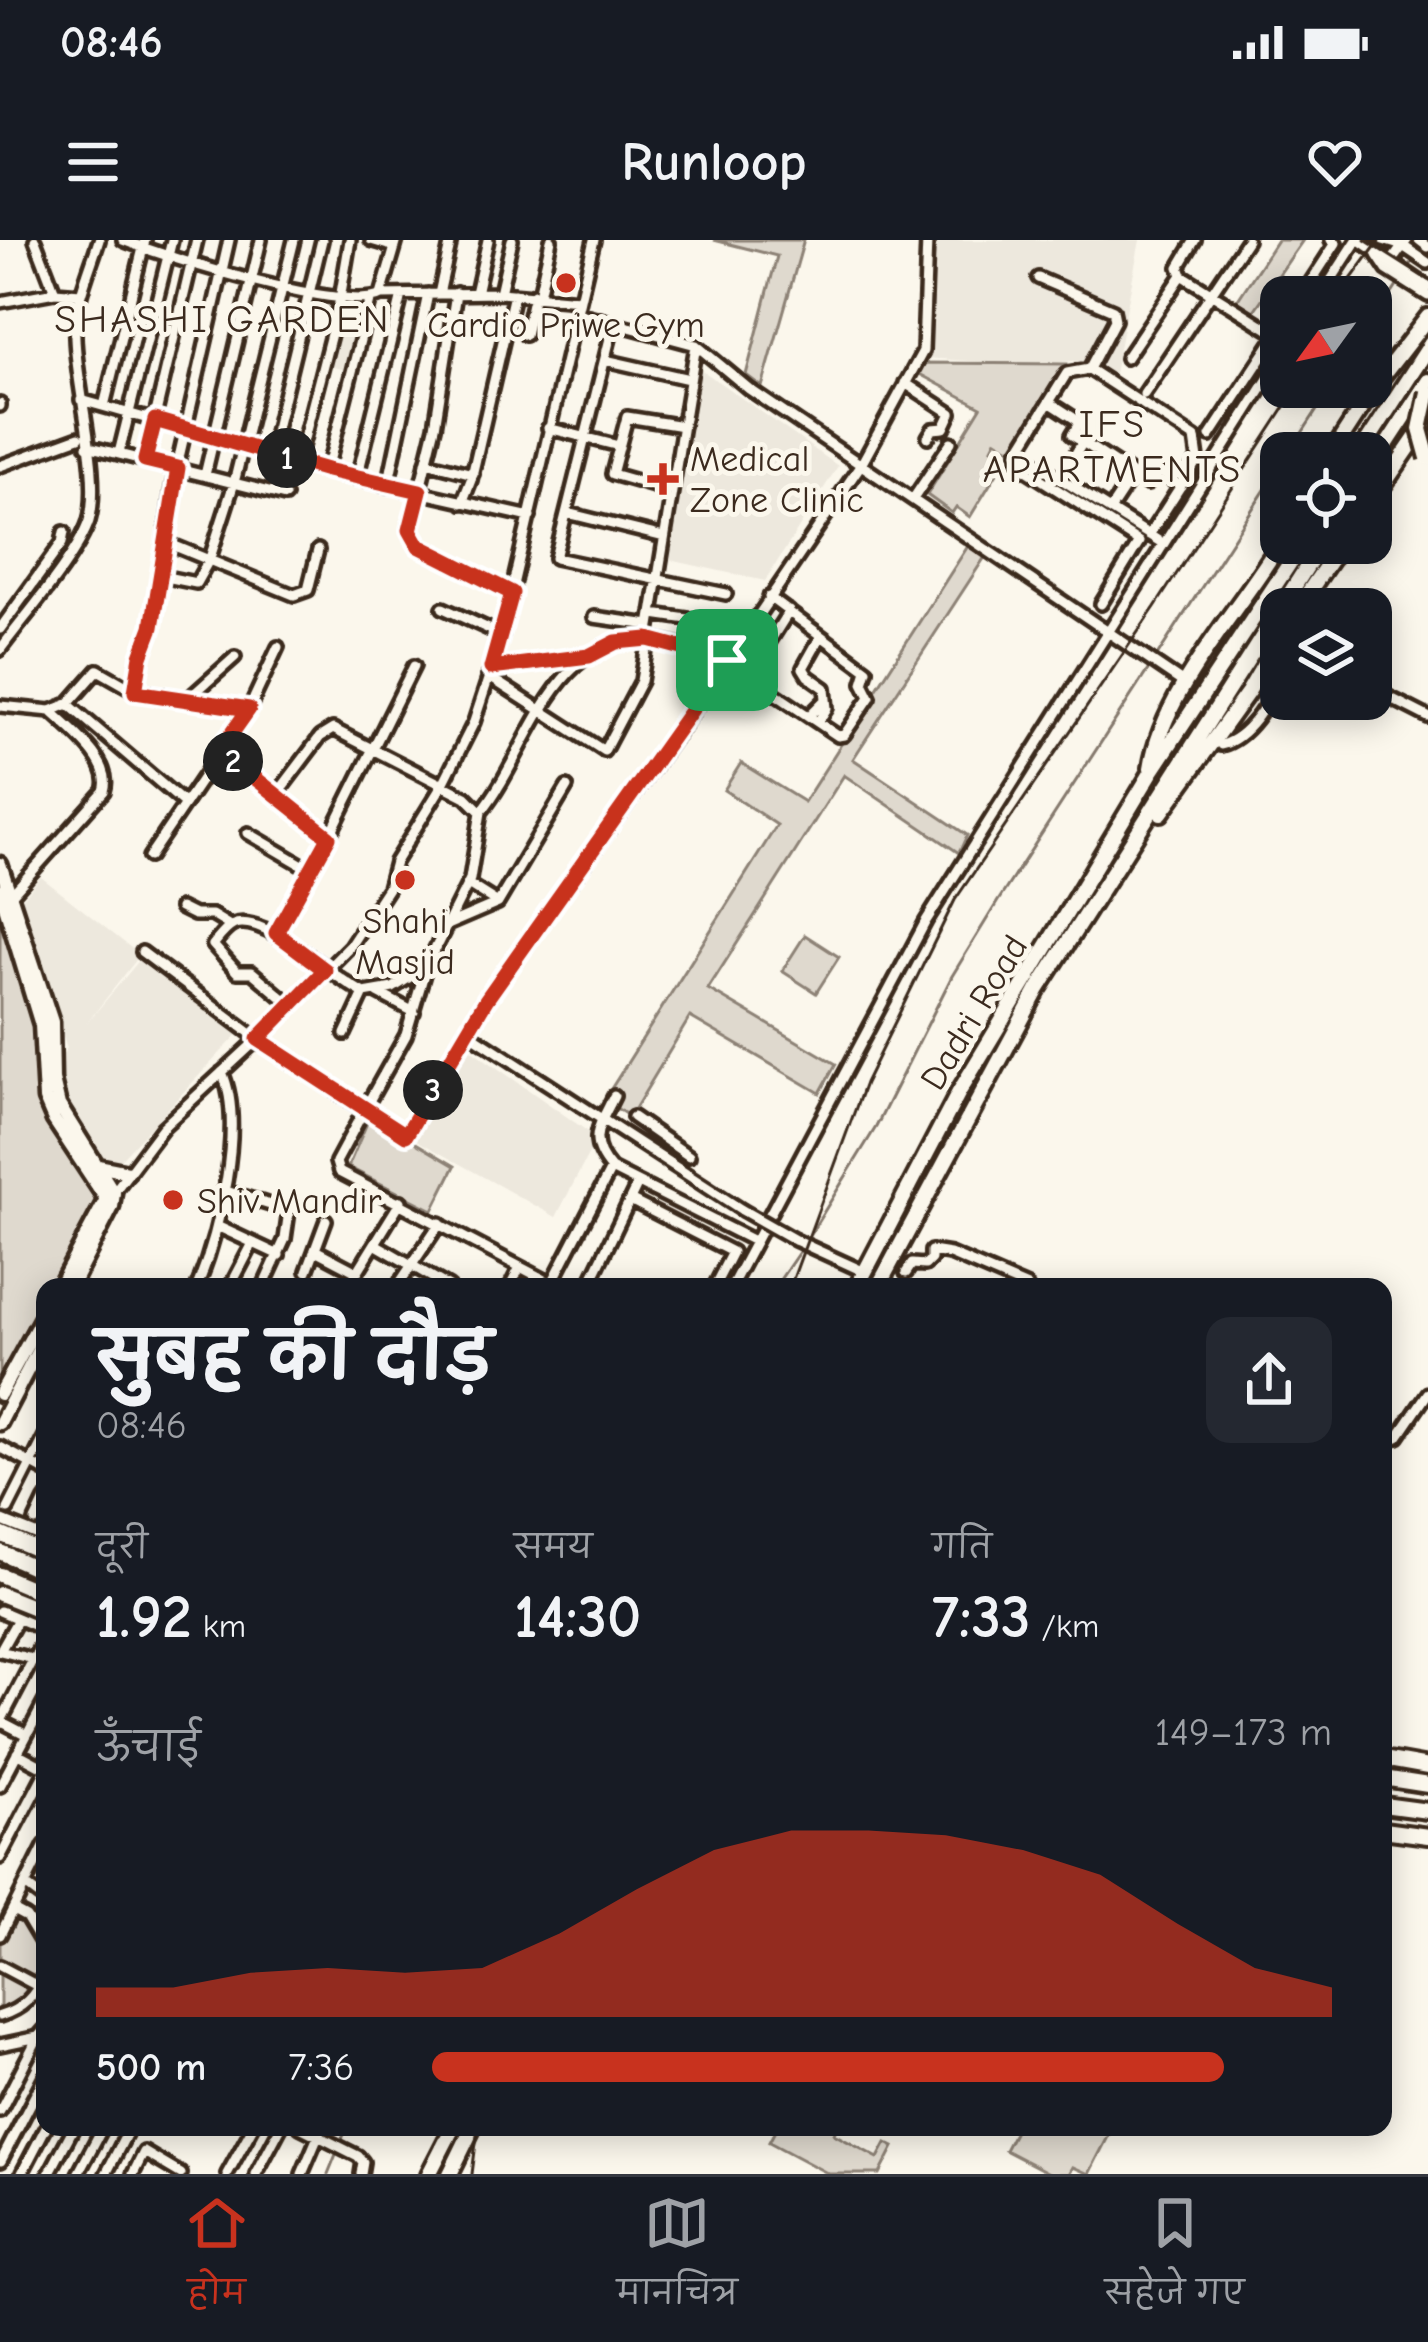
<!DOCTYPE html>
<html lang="hi">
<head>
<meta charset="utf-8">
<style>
	body { margin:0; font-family:"Comic Neue","Playpen Sans Deva",sans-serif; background:#242831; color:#f1f3f6; height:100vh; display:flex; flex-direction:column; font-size:45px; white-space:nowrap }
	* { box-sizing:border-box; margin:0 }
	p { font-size:39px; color:#9ea1a6 }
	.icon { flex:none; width:66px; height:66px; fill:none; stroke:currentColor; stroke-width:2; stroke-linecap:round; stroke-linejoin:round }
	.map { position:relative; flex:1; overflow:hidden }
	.drawer { position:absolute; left:36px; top:1038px; width:1356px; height:858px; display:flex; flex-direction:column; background:#171b24; border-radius:24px; box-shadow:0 6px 30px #0003 }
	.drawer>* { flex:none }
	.needle { width:78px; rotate:237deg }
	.controls { position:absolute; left:1260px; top:36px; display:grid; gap:24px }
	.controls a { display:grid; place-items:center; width:132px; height:132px; border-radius:24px; background:#171b24; box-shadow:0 6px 30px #0003; font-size:60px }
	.pin { position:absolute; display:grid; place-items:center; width:102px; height:102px; color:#fff; margin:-51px; border-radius:24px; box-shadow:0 6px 18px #0006 }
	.km { position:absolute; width:60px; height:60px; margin:-30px; border-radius:50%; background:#222; color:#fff; font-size:33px; line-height:60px; text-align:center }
	.round { display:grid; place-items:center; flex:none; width:126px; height:126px; border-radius:24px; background:#242831 }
	.overview { display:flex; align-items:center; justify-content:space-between; height:204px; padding:0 60px }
	h1 { font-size:66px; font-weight:700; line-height:90px }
	.stats { display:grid; grid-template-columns:repeat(3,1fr); gap:18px; height:204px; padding:12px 60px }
	.stats div { display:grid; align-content:center }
	.stats b { font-size:60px; font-weight:700 }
	.stats small { font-size:33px; font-weight:400 }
	.stats p { font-size:33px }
	.chart { height:336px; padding:24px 60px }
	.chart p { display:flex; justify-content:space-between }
	.chart svg { width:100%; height:216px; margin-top:12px; fill:#c8321e; opacity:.7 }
	ul { padding:0 60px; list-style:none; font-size:39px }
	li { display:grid; grid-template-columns:192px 144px 1fr; align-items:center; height:90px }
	li i { height:30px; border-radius:15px; background:#c8321e }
	.status { display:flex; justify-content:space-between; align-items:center; height:84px; padding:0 60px; background:#171b24; direction:ltr }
	.status svg { height:33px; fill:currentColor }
	header { display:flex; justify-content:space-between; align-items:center; height:156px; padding:0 60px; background:#171b24; font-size:54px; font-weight:700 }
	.dock { display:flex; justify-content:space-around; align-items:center; height:168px; border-top:3px solid #363941; background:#171b24; font-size:33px; color:#9ea1a6 }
	.dock a { display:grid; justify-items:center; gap:6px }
	.dock .on { color:#c8321e }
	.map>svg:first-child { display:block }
	.built { fill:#ede8dd }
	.green { fill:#dfd9ce; stroke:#8d8276; stroke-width:3 }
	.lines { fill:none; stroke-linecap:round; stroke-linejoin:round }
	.stream { stroke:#85796d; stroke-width:3 }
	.minor-casing { stroke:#3b2a1e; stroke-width:18 }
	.major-casing { stroke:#3b2a1e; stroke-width:21 }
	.highway-casing { stroke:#3b2a1e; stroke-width:22 }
	.minor { stroke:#fbf7ec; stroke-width:9 }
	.major { stroke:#fbf7ec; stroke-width:12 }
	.highway { stroke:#fbf7ec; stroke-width:14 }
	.rail { stroke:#3b2a1e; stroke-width:3 }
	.minor-bridge-casing { stroke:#3b2a1e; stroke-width:18; stroke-linecap:butt }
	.highway-bridge-casing { stroke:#3b2a1e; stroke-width:22; stroke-linecap:butt }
	.minor-bridge { stroke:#fbf7ec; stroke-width:9 }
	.highway-bridge { stroke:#fbf7ec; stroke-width:14 }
	.route-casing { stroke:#fff; stroke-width:24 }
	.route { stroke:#c8321e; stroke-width:15 }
	.poi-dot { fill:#c8321e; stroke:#fbf7ec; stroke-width:4.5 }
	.labels { text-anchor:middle; stroke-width:10; stroke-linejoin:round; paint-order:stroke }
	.poi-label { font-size:36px; fill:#3b2a1e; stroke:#fbf7ec }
	.street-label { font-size:36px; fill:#3b2a1e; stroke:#fbf7ec }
	.neighbourhood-label { font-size:39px; letter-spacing:3px; fill:#3b2a1e; stroke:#fbf7ec }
</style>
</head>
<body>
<div class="status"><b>08:46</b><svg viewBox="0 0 49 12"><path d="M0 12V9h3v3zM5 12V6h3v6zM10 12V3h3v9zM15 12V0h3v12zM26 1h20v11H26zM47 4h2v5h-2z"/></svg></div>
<header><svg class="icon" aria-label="menu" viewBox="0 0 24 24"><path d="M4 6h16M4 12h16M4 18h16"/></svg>Runloop<svg class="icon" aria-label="heart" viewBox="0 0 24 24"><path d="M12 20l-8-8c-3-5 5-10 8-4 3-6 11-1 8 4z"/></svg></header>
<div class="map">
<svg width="1428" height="1934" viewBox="0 0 1428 1934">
	<rect width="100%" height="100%" fill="#fbf7ec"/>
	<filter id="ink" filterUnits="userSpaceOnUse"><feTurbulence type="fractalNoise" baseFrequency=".00833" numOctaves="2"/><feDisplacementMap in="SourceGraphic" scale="24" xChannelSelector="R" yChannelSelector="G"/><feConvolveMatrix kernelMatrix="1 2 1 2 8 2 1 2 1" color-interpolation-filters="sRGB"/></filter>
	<g filter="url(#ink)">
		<!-- built -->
		<path class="built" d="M930 0H1140L1114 134 1073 121 1027 125 925 118Z
			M342 64 364 70 349 131 326 125Z
			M696 126 838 226 765 341 670 320Z
			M501 376 512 385 480 485 453 542 403 622 395 651 355 710 258 808 246 799 343 700 380 645 388 618 439 537 466 480Z
			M41 637 140 715 86 784 142 717 239 793 114 926 96 913 69 874 59 819 67 808 21 660Z
			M459 801 597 898 556 977 409 896Z"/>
		<!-- green -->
		<path class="green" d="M714 0H804L762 147 746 135 777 16Z
			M1277 0H1303L1253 72 1237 61Z
			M916 123 1066 124 1012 210 996 200 992 208 1015 223 1010 233 1000 228 970 277 956 267 952 273 927 255 981 167 912 130Z
			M968 306 985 317 853 519 967 595 959 613 844 535 708 749 836 824 820 853 690 777 630 877 604 860 777 585 724 550 741 523 804 562Z
			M0 671 33 780 37 860 49 888 100 961 53 1047H45V1062L0 1145Z
			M805 695 839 717 816 753 782 731Z
			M370 876 455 926 433 970 348 927Z
			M15 1675 38 1699 42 1736 22 1763 0 1772V1704Z
			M777 1887H837L834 1894 878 1918 886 1903 894 1907 880 1934H829L769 1902Z
			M1017 1887H1113L1089 1934 1073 1927 1069 1934H1051L1005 1910Z"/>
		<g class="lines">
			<!-- stream -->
			<path class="stream" d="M1408 29 1422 7
				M1371 86 1399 43
				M1289 213 1332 147
				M806 1001 876 887 952 736 998 661 1281 225
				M775 1047 801 1009
				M328 1934 347 1887"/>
			<defs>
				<path id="minor" d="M35 0 55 52
					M123 0C164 17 348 74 381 55L500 53 579 60
					M229 0 172 248 153 387 141 416 135 451 249 469
					M371 0 395 7 397 0
					M1195 0 1179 27 1182 35 1281 97
					M1359 0 1428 47
					M1383 0 1403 6 1428 23
					M1419 0 1428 7
					M1377 15 1387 30 1428 56
					M1389 25 1407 0
					M1038 38 1113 70 1115 80 1089 129
					M456 53 435 187 410 289 420 306 512 353
					M476 53 488 0
					M500 53 512 0
					M439 54 451 0
					M381 55 395 7
					M539 55 551 0
					M1301 57 1336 3 1331 0
					M1320 57 1357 0
					M0 62 55 52 81 54
					M577 73 696 105 749 149 1185 444
					M614 82 555 318 726 354
					M525 95 534 54
					M1126 118 1182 35
					M605 120 689 139
					M905 143 951 173 944 188 933 189 928 197
					M1144 154 1247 0
					M81 160 357 238 530 277
					M1049 162 1080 182 1072 195 1147 244 1156 230 1181 246
					M0 164V166
					M104 166 145 0
					M548 188 619 206
					M1210 196 1281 88
					M87 206 285 256
					M119 213 172 0
					M270 213 322 0
					M145 219 197 0
					M298 222 340 59 350 0
					M426 222 473 234
					M1017 224 1139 302 1101 364
					M0 226 79 197
					M327 230 370 61
					M205 235 261 0
					M357 238 402 55
					M1060 239 1083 202
					M388 246 428 54
					M672 251 612 234 627 177 683 186
					M913 259 951 202
					M462 263 471 240 514 54
					M1110 270 1133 235
					M567 273 664 297
					M1149 295 1198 219 1195 198 1089 129 1067 133 1018 212 1162 303
					M165 302 294 355 308 350 318 310
					M161 336 196 343 210 318 234 243 294 0
					M769 357 867 430 863 443 870 457 844 495 838 496 756 441 753 428 789 371
					M443 368 502 395
					M653 374 749 388
					M594 377 650 385
					M0 389 62 303 64 292
					M821 396 803 428 808 436 825 448 826 459
					M0 410C24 377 77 317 89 281 102 236 76 148 75 97 74 64 89 32 99 0
					M491 428 589 416
					M488 436 604 511 641 441 696 105
					M1371 448 1428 477
					M188 459 235 417
					M68 464 185 564
					M0 466 51 471 68 464 98 430 135 451
					M809 476 826 459 827 468 818 482
					M1221 505C1249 498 1268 462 1281 438
					M220 510 329 597
					M277 554 320 497 333 489 466 557 481 572 470 639 426 727 406 795 364 870 407 895 486 760 684 485 862 223 923 111 927 0
					M481 572C529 514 551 396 646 399 672 400 702 413 727 420
					M248 593 311 630
					M149 617 249 469 278 407
					M468 644 498 663
					M13 653 104 551C114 522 70 489 51 471
					M180 668 194 675H212L230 686
					M449 684 498 663 567 547
					M276 693 329 597 414 426
					M142 712 258 799 364 870 336 922 339 932 549 1042 553 1041 611 929
					M378 753 414 772
					M291 765 252 732H237L213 705C218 699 225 689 233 685 263 671 335 740 364 753L393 748 426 727
					M466 791 742 970
					M345 794 364 753
					M614 856C599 887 586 900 611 929L754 1001
					M633 877 689 916
					M223 950 289 971 285 999 263 1047
					M111 956 163 887 258 799 350 706 388 648 395 622 443 544 474 482 498 409 594 0
					M630 960 732 1012 714 1047
					M219 987 279 1015
					M795 1000 865 1032
					M375 1004 449 1047
					M315 1010 357 1032
					M307 1031 326 980
					M906 1033 912 1024 925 1025 931 1019V1011L950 1014 1027 1047
					M197 1047C218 995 246 885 222 832
					M230 1047 253 1003
					M348 1047 401 961
					M397 1047 440 983
					M510 1047 520 1027
					M588 1047 638 943
					M731 1047 926 681 1281 118
					M1383 1200 1398 1197 1428 1153
					M0 1207 45 1231
					M8 1269 45 1196
					M0 1280 45 1298
					M35 1281 45 1260
					M0 1371 45 1390
					M0 1411 45 1422
					M0 1411 18 1379
					M0 1481 27 1495
					M1 1481 45 1397
					M17 1513 45 1528
					M0 1546 45 1461
					M0 1618 45 1532
					M25 1645 45 1660
					M13 1670 26 1677 45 1709
					M0 1695 45 1605
					M0 1726 45 1750
					M0 1776C23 1769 35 1756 45 1734
					M0 1805 38 1797 45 1789
					M0 1871 38 1797
					M300 1887 358 1916 363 1922 361 1934
					M1 1921 45 1836
					M22 1933 46 1887
					M49 1934 74 1887
					M78 1934 103 1887
					M106 1934 130 1887
					M133 1934 144 1912 181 1934
					M227 1934 253 1887
					M256 1934 281 1887
					M302 1934 322 1887"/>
				<path id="major" d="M0 624 52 782 53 840 59 865 114 953 112 967 71 1047
					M0 650 41 785 45 859 54 880 106 959 59 1047
					M98 926 128 932
					M0 1154 45 1072
					M0 1183 45 1097"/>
				<path id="highway" d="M1332 213 1380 139 1428 77
					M1371 228 1428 141
					M1371 263 1425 184
					M1297 369 1342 303
					M1151 528C1163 449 1241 369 1281 301
					M1161 573 1248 452 1281 395
					M857 1047 959 852 1151 533 1303 303
					M878 1047 1038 749 1322 303
					M0 1294 45 1313
					M0 1312 45 1332
					M0 1335 45 1354
					M0 1354 45 1372
					M1383 1519 1428 1527
					M1383 1538 1428 1545
					M1383 1565 1428 1571
					M1383 1590 1428 1596
					M429 1934 453 1887
					M450 1934 473 1887"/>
			</defs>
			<!-- minor casing -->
			<use href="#minor" class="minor-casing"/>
			<!-- major casing -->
			<use href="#major" class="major-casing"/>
			<!-- highway casing -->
			<use href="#highway" class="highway-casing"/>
			<!-- minor -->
			<use href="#minor" class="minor"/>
			<!-- major -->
			<use href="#major" class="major"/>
			<!-- highway -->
			<use href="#highway" class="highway"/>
			<!-- rail -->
			<path class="rail" d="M1365 0 1428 40
				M1338 57 1380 0
				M790 1047 865 843 955 660 1155 367 1298 147
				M472 1934 478 1887"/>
			<defs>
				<path id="minor-bridge" d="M742 970 795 1000"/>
				<path id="highway-bridge" d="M1428 152 1420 189 1428 218
					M1360 213 1428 108"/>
			</defs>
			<!-- minor-bridge casing -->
			<use href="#minor-bridge" class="minor-bridge-casing"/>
			<!-- highway-bridge casing -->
			<use href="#highway-bridge" class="highway-bridge-casing"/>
			<!-- minor-bridge -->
			<use href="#minor-bridge" class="minor-bridge"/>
			<!-- highway-bridge -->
			<use href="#highway-bridge" class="highway-bridge"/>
		</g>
	</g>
	<g class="lines" filter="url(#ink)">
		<defs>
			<path id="route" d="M155 180 327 230 420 251 410 290 419 306 512 353 491 428 589 416 616 402 648 399 727 420 486 760 406 895 258 799 325 730 276 693 329 597 220 510 249 469 135 452 141 416 152 387 178 228 145 220Z"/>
		</defs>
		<!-- route casing -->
		<use href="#route" class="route-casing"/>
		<!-- route -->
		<use href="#route" class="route"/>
	</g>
	<!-- markers -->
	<g class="poi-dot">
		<circle cx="566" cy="43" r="12"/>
		<path d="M657 221h12v12h12v12h-12v12h-12v-12h-12v-12h12z"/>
		<circle cx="405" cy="640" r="12"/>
		<circle cx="173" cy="960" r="12"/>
	</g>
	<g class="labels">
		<!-- poi labels -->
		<g class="poi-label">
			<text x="566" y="97">Cardio Priwe Gym</text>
			<text x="690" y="231" text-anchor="start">Medical<tspan x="690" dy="41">Zone Clinic</tspan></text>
			<text x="405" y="693">Shahi<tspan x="405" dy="41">Masjid</tspan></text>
			<text x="197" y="973" text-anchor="start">Shiv Mandir</text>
		</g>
		<!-- street labels -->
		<g class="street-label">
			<text transform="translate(973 772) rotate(-59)" y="13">Dadri Road</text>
		</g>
		<!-- neighbourhood labels -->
		<g class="neighbourhood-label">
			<text x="223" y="92">SHASHI GARDEN</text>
			<text x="1113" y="197">IFS<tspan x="1113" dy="45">APARTMENTS</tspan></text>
		</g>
	</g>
</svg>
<div class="controls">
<a><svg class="needle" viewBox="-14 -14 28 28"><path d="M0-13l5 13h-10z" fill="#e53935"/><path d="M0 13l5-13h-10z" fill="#9ea1a6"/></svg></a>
<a><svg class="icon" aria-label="locate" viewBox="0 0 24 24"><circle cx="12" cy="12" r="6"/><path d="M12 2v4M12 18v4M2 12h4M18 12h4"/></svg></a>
<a><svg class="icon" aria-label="layers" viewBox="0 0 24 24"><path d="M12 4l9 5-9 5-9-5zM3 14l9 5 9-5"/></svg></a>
</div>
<div class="pin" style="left:727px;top:420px;background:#1e9e55"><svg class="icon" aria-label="arrive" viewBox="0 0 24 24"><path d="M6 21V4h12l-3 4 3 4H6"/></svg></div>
<b class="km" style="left:287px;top:218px">1</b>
<b class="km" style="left:233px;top:521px">2</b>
<b class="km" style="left:433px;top:850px">3</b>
<section class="drawer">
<div class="overview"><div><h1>सुबह की दौड़</h1><p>08:46</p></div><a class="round"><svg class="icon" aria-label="share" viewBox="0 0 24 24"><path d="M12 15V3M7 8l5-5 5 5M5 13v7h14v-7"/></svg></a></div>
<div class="stats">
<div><p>दूरी</p><b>1.92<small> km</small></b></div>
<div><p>समय</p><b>14:30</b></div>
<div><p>गति</p><b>7:33<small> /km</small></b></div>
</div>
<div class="chart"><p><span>ऊँचाई</span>149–173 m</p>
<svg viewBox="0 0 160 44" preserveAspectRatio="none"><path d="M0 44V38L10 38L20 35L30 34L40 35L50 34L60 27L70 18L80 10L90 6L100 6L110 7L120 10L130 15L140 25L150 34L160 38V44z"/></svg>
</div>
<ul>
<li><b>500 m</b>7:36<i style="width:88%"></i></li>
</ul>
</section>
</div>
<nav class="dock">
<a class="on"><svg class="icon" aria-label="home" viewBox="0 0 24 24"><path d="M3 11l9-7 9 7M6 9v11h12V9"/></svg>होम</a>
<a><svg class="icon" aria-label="map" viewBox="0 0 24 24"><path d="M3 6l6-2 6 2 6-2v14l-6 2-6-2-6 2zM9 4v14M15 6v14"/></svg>मानचित्र</a>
<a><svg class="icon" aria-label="saved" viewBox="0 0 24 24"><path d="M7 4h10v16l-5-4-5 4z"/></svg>सहेजे गए</a>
</nav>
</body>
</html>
